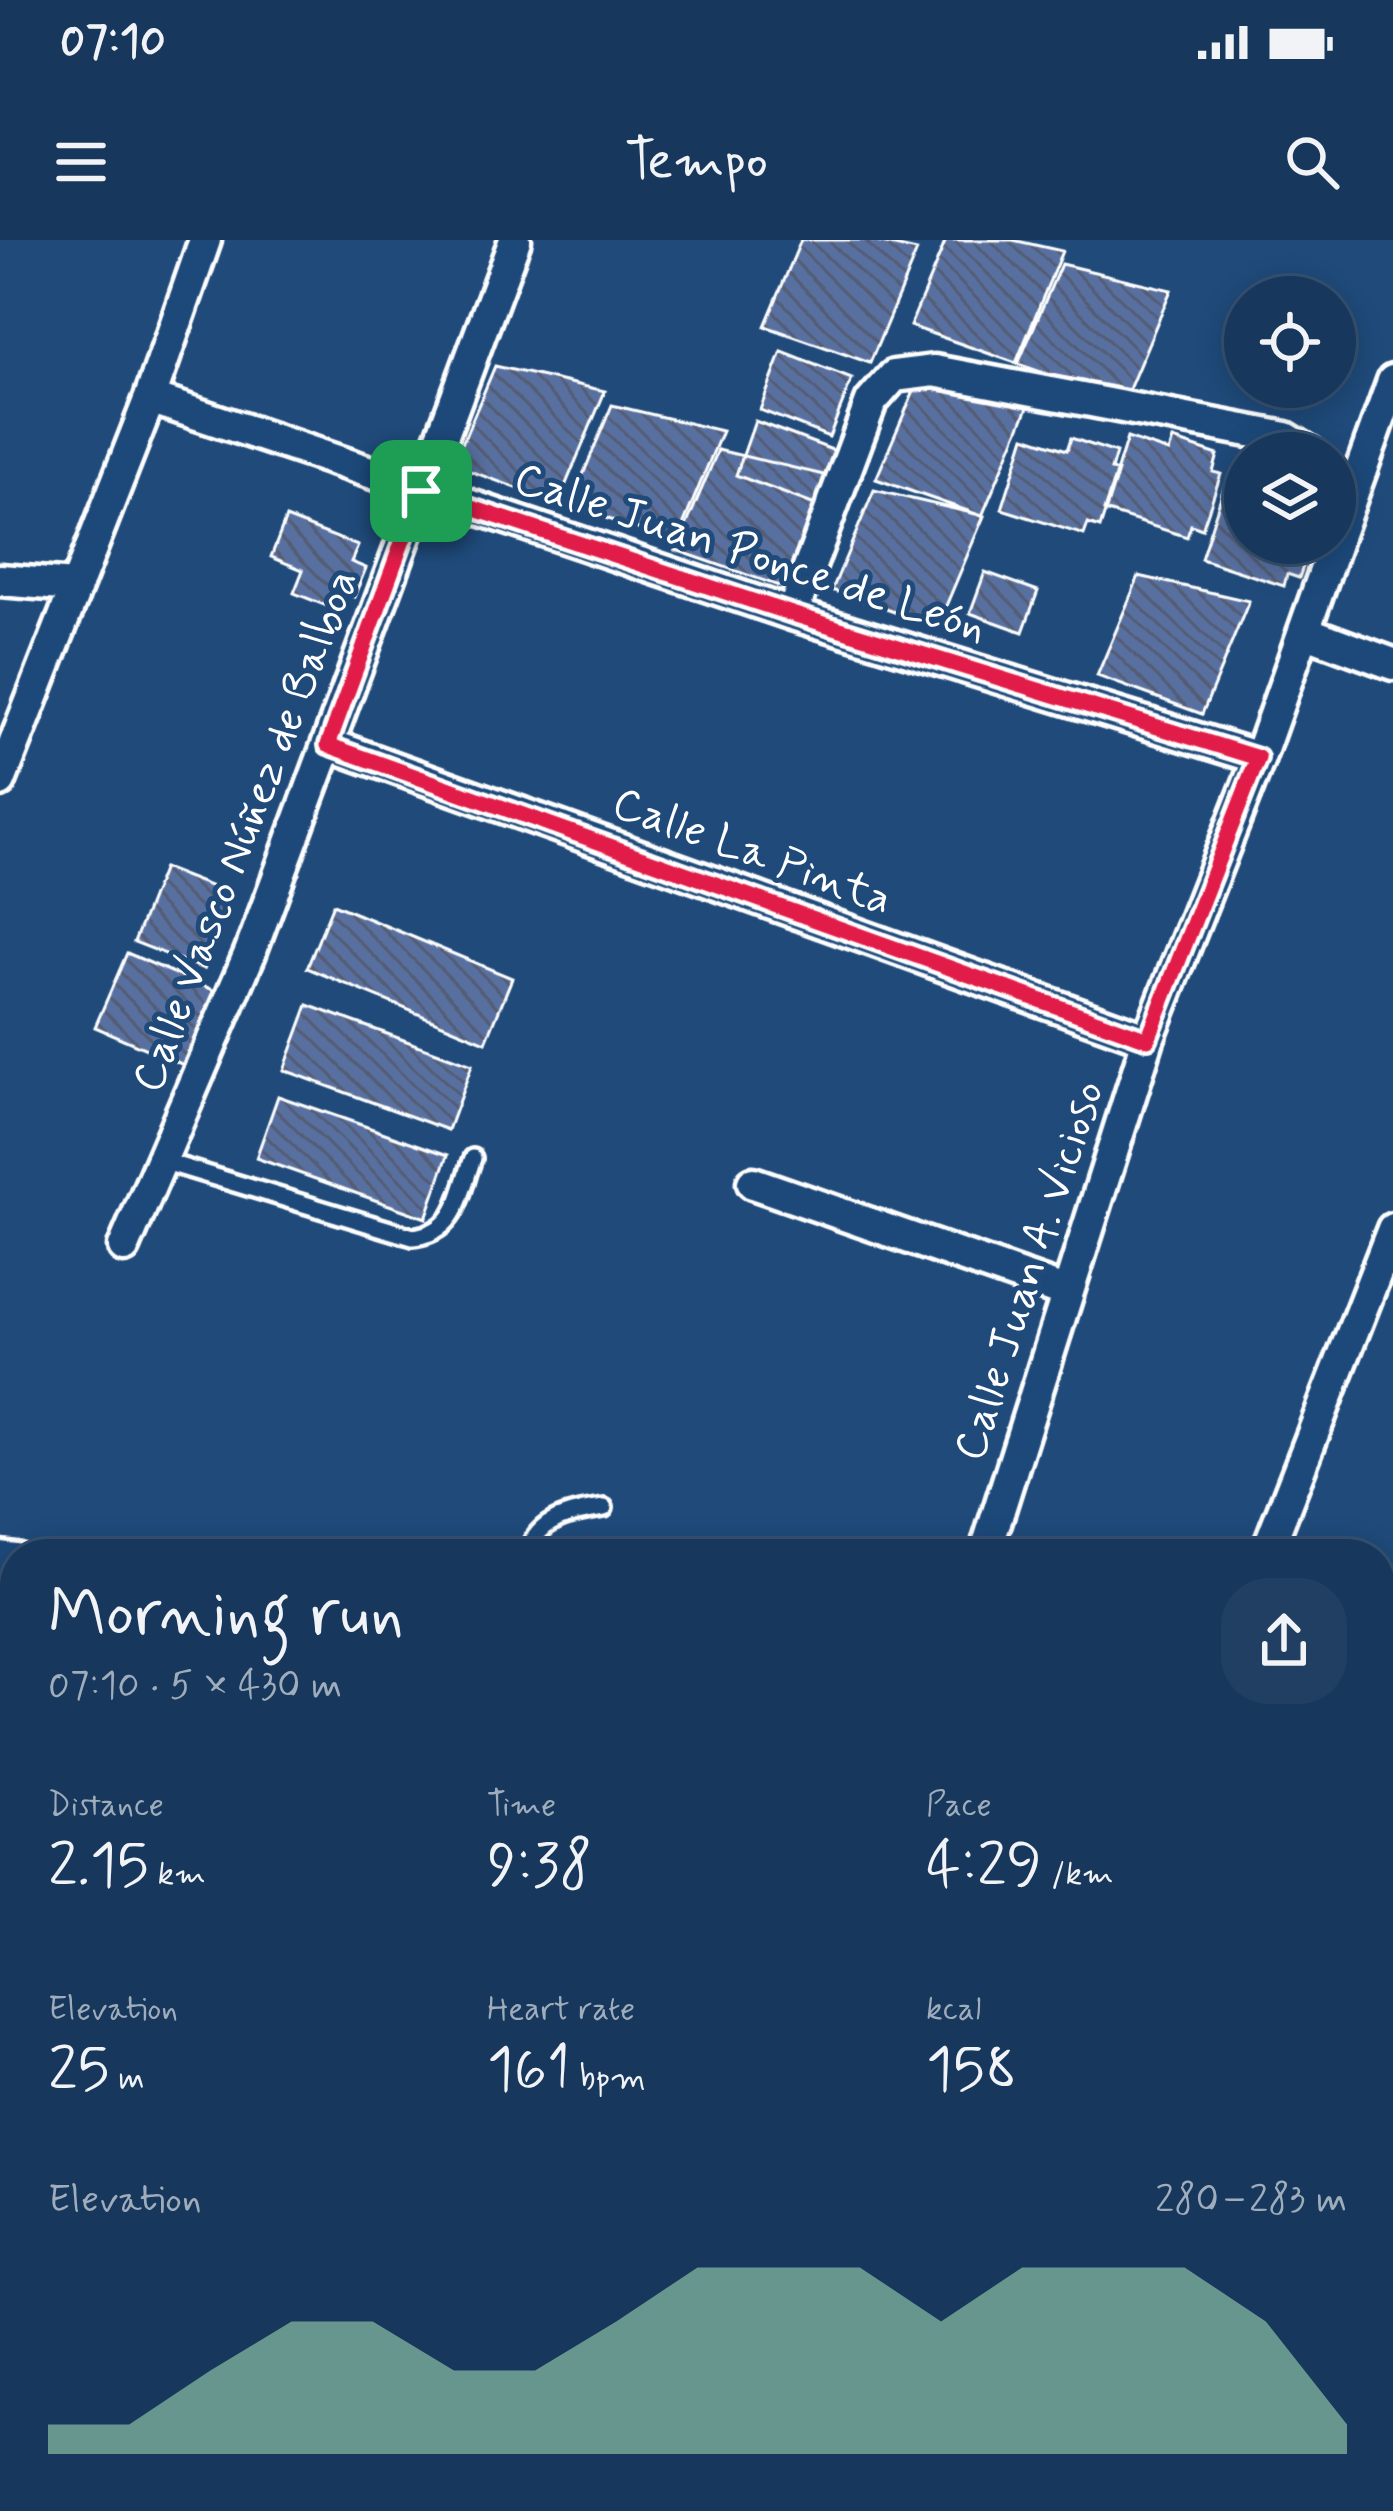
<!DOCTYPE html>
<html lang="en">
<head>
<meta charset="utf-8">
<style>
	body { margin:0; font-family:Mynerve,sans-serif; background:#203f62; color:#f1f3f6; height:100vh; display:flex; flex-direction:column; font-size:45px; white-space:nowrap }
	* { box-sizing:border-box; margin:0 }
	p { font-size:39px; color:#9eacbb }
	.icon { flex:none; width:66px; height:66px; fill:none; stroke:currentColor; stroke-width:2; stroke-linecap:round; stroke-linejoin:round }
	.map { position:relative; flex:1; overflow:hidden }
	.side { position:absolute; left:0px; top:1299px; width:1395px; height:972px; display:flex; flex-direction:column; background:#17385c; border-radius:48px 48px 0 0; box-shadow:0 6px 30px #0003,0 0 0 3px #365272 }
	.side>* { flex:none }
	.buttons { position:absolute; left:1224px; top:36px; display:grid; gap:24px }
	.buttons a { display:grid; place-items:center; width:132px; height:132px; border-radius:50%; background:#17385c; box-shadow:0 6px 30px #0003,0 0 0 3px #365272; font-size:60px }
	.pin { position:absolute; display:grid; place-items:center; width:102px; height:102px; color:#fff; margin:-51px; border-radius:24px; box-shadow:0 6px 18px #0006 }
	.round { display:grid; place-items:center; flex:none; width:126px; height:126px; border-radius:48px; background:#203f62 }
	.headline { display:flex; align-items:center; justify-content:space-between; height:204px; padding:0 48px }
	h1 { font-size:66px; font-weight:600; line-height:90px }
	.metrics { display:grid; grid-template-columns:repeat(3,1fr); gap:18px; height:204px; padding:12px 48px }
	.metrics div { display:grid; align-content:center }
	.metrics b { font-size:60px; font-weight:600 }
	.metrics small { font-size:33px; font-weight:400 }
	.metrics p { font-size:33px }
	.chart { height:336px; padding:24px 48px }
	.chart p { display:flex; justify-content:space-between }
	.chart svg { width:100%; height:216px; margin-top:12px; fill:#8abfa5; opacity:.7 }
	.status { display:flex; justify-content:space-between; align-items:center; height:84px; padding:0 60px; background:#17385c; direction:ltr }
	.status svg { height:33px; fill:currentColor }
	header { display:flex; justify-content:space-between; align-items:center; height:156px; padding:0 48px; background:#17385c; font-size:54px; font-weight:600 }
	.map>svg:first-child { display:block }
	.building { fill:url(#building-back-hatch); stroke:#fff; stroke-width:3 }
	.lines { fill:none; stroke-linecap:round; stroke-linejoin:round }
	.service-casing { stroke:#fff; stroke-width:24 }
	.minor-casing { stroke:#fff; stroke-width:39 }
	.secondary-casing { stroke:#fff; stroke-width:51 }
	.service { stroke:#1f4a7a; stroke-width:15 }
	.minor { stroke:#1f4a7a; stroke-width:30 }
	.secondary { stroke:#1f4a7a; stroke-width:42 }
	.route-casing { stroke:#fff; stroke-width:24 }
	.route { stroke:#e11d48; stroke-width:15 }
	.labels { text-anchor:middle; stroke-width:10; stroke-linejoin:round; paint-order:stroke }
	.street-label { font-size:45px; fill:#fff; stroke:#1f4a7a }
</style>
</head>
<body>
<div class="status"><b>07:10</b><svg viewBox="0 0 49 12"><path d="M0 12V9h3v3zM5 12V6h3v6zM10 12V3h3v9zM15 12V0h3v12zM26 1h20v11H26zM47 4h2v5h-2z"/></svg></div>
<header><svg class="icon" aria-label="menu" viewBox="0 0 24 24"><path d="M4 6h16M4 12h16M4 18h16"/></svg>Tempo<svg class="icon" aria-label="search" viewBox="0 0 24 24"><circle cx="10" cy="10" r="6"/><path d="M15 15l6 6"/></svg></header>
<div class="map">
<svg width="1393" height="2271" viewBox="0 0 1393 2271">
	<defs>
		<pattern id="building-back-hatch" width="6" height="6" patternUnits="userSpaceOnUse" patternTransform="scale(3)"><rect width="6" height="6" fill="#5970a0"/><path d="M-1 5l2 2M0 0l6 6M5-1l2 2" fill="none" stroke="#525c72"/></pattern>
	</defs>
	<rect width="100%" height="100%" fill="#1f4a7a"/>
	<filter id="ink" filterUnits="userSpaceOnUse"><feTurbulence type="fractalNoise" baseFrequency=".00833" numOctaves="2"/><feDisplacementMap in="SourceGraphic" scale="24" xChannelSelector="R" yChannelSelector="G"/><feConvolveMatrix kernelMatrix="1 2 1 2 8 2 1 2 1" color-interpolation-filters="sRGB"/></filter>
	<g filter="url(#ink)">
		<!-- building -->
		<path class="building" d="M801 0H868L917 11 870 123 765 86Z
			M946 0H1013L1062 11 1016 123 910 86Z
			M1061 24 1171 50 1124 161 1018 124Z
			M782 112 852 139 829 197 760 170Z
			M495 126 605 151 558 263 453 225Z
			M919 139 1029 165 982 276 876 239Z
			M612 165 722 191 676 302 570 266Z
			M755 181 835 211 815 265 736 235Z
			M1025 196 1067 210 1071 198 1116 213 1111 230 1118 232 1100 288 1088 284 1084 295 1002 269Z
			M1127 198 1169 212 1173 200 1218 215 1213 232 1221 234 1202 289 1191 285 1187 297 1104 271Z
			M718 210 828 236 782 347 676 310Z
			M1224 247 1245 253V303H1311L1299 338 1287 334 1284 346 1201 319Z
			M874 250 984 276 937 387 832 350Z
			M286 278 358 306 351 322 366 328 354 357 339 351 332 368 294 353 303 330 271 317Z
			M985 332 1038 351 1023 392 970 373Z
			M1139 336 1249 361 1202 474 1097 436Z
			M163 628 233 655 204 729 134 702Z
			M333 664 512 738 486 802 307 728Z
			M127 713 218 752 186 826 95 787Z
			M308 765 472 825 448 890 284 830Z
			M278 856 448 915 426 978 256 918Z
			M1393 1754V1982L1380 1977V1788Z
			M1393 2135V2190L1380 2185V2172Z"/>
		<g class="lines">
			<defs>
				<path id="service" d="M162 921 413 997C458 992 459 955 473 918
					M527 1314C538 1278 570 1273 604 1268"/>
				<path id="minor" d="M150 158 792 374 1259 518
					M1335 302 1393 141
					M0 340 74 346
					M792 374 871 162 894 136 934 131 1286 198 1310 213
					M1304 391 1393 424
					M328 504 1148 799
					M0 541 150 158 205 0
					M753 943 1067 1053
					M124 1007 250 713 515 0
					M985 1314 1148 799 1259 518 1335 303
					M1266 1314 1393 989
					M0 1739 15 1697
					M160 2271 165 2256
					M730 2271 735 2256
					M1141 2271 1147 2256"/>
				<path id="secondary" d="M0 1323 15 1325
					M0 1379 15 1382
					M1380 1553 1393 1555
					M1380 1608 1393 1611"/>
			</defs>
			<!-- service casing -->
			<use href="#service" class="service-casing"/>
			<!-- minor casing -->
			<use href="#minor" class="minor-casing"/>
			<!-- secondary casing -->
			<use href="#secondary" class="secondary-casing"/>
			<!-- service -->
			<use href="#service" class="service"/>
			<!-- minor -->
			<use href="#minor" class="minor"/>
			<!-- secondary -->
			<use href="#secondary" class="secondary"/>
		</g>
	</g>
	<g class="lines" filter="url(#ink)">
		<defs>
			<path id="route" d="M421 251 792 374 1258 518 1148 799 328 505Z"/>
		</defs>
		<!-- route casing -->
		<use href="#route" class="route-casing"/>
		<!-- route -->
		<use href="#route" class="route"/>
	</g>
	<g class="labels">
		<!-- street labels -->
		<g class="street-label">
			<text transform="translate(751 311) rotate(18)" y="16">Calle Juan Ponce de León</text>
			<text transform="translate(243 590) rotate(-69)" y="16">Calle Vasco Núñez de Balboa</text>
			<text transform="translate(753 609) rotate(20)" y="16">Calle La Pinta</text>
			<text transform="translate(1027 1030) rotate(-72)" y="16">Calle Juan A. Vicioso</text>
		</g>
	</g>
</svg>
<div class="buttons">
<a><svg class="icon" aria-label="locate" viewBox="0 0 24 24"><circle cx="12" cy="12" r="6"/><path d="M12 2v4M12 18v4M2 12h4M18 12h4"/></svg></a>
<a><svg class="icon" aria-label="layers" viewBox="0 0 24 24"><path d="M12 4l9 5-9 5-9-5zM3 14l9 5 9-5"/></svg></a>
</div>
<div class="pin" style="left:421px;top:251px;background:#1e9e55"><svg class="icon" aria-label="arrive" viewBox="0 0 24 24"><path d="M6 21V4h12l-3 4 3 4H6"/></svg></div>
<section class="side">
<div class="headline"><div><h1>Morning run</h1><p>07:10 · 5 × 430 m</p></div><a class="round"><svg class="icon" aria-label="share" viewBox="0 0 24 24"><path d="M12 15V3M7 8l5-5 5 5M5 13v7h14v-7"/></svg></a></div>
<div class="metrics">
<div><p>Distance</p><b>2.15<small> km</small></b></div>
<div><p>Time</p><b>9:38</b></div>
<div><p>Pace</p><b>4:29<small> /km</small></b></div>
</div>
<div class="metrics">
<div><p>Elevation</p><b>25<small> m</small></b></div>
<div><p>Heart rate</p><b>161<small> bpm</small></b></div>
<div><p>kcal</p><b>158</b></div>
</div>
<div class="chart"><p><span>Elevation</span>280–283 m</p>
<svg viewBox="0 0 160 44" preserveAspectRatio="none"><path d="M0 44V38L10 38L20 27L30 17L40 17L50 27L60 27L70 17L80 6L90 6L100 6L110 17L120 6L130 6L140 6L150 17L160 38V44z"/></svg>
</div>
</section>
</div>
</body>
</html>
